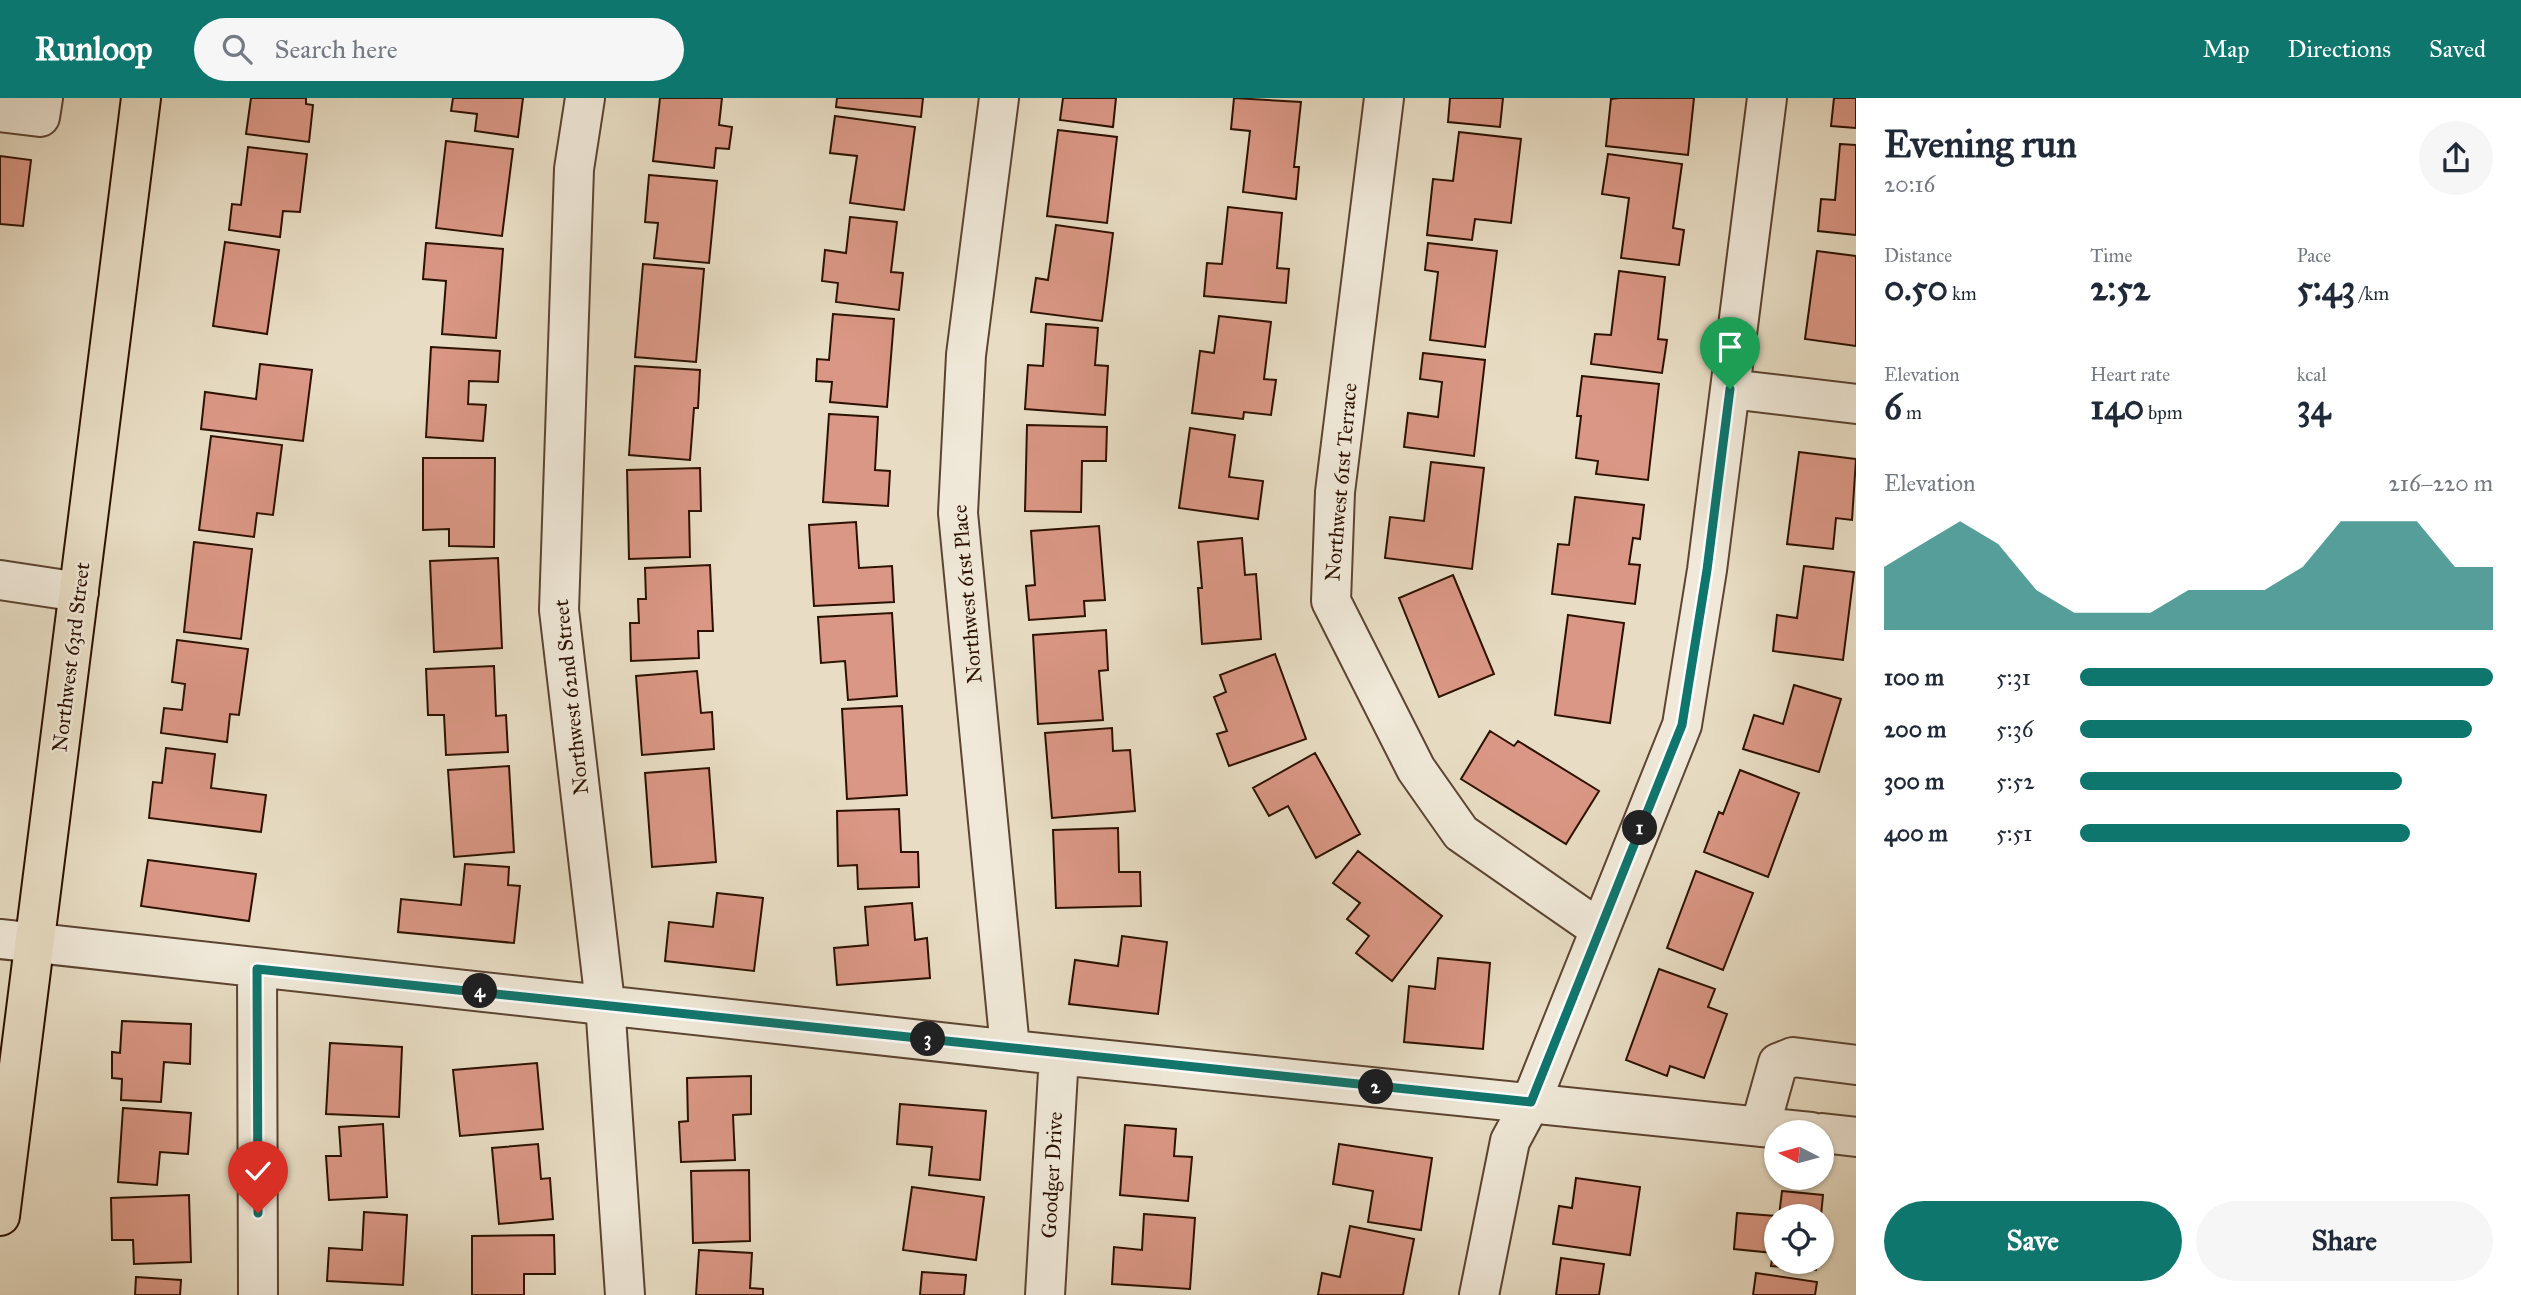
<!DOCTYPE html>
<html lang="en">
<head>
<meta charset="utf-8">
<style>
	body { margin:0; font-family:"IM FELL Great Primer",serif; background:#f6f6f7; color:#1f2937; height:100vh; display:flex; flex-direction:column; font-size:26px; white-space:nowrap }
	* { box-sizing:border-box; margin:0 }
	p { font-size:23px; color:#747a83 }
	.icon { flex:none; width:38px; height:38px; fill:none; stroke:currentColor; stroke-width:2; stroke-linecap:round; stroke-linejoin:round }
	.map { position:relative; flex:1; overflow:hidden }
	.panel { display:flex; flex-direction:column; background:#fff; width:665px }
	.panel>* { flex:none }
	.needle { width:46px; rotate:276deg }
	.buttons { position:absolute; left:1764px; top:1022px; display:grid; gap:14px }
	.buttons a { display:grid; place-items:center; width:70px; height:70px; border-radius:50%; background:#fff; box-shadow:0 2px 5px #0004; font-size:35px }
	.pin { position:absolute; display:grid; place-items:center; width:60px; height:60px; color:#fff; margin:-72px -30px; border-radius:50% 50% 50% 0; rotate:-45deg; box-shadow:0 0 7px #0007 }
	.pin .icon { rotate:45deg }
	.km { position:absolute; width:35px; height:35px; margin:-18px; border-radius:50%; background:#222; color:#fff; font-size:19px; line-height:35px; text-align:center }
	.round { display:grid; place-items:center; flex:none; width:74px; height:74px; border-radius:37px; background:#f6f6f7 }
	.head { display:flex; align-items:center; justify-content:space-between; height:119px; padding:0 28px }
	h1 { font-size:38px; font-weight:700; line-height:52px }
	.stats { display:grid; grid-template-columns:repeat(3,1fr); gap:10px; height:119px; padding:7px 28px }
	.stats div { display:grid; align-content:center }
	.stats b { font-size:35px; font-weight:700 }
	.stats small { font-size:19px; font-weight:400 }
	.stats p { font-size:19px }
	.chart { height:196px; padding:14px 28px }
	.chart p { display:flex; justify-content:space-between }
	.chart svg { width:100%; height:126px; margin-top:7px; fill:#0f766e; opacity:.7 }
	.button { display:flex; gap:14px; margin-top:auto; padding:14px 28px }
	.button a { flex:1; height:80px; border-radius:42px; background:#0f766e; color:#fff; font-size:28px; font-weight:700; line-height:80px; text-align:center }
	.button a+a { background:#f6f6f7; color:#1f2937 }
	ul { padding:0 28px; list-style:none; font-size:23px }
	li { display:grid; grid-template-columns:112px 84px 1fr; align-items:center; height:52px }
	li i { height:18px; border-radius:9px; background:#0f766e }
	header { display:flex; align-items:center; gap:42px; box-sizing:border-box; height:98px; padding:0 35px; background:#0f766e; color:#fff }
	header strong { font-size:33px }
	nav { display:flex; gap:38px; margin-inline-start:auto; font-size:24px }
	.search { width:490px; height:63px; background:#f6f6f7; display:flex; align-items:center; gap:18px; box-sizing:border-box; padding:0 24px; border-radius:38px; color:#747a83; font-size:26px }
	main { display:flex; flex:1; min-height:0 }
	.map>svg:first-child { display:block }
	.building { fill:#da9785; stroke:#2d1100; stroke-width:2 }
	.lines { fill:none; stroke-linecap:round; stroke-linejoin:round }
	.minor-casing { stroke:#5c4431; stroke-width:42 }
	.major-casing { stroke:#2d1100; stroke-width:42 }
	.minor { stroke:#f0e9d9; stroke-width:38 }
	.major { stroke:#e8ddc4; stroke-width:38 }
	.route-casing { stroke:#fff; stroke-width:14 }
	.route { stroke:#0f766e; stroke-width:9 }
	.labels { text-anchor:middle; stroke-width:5; stroke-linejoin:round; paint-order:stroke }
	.street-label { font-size:21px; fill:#2d1100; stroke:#f0e9d9 }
</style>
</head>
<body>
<header>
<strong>Runloop</strong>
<div class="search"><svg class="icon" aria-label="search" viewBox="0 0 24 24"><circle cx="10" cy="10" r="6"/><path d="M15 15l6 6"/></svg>Search here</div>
<nav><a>Map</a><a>Directions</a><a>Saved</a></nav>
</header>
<main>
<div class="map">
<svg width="1856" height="1197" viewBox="0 0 1856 1197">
	<rect width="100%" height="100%" fill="#e8ddc4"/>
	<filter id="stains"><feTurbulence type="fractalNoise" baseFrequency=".00286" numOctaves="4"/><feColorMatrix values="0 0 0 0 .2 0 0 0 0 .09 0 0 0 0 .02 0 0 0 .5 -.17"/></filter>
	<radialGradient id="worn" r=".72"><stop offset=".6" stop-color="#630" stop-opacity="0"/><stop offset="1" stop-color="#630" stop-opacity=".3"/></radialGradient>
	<!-- building -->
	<path class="building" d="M251 0H306V6L313 7 309 44 246 36Z
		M453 0H523L518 39 475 33 477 16 451 13Z
		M660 0H722L719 27 732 29 729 51 716 50 714 70 653 63Z
		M837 0H923L921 19 836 9Z
		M1063 0H1116L1113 29 1060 22Z
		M1234 0 1301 4 1294 69H1299L1296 101 1243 94 1250 33 1231 31Z
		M1450 0H1503L1500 29 1448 24Z
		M1619 0H1694L1688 57 1606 48 1611 1Z
		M1834 0H1856V30L1831 28Z
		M835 18 915 29 904 112 850 105 857 58 830 55Z
		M1058 32 1117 39 1107 125 1047 118Z
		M1459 34 1521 41 1511 125 1475 121 1472 142 1427 137 1433 81 1453 83Z
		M446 43 513 51 502 138 436 130Z
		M1840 46 1856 47V137L1818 133 1821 101 1835 102Z
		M248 49 307 56 300 114 283 113 280 139 229 132 232 106 241 107Z
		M1608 56 1682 66 1673 130 1684 132 1679 167 1621 160 1629 100 1602 96Z
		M0 58 31 62 23 128 0 126Z
		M649 77 717 83 709 165 654 160 658 125 645 124Z
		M1228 109 1282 115 1277 170 1289 171 1286 205 1204 198 1207 165 1222 166Z
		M850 119 897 124 891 174 903 175 899 212 836 204 838 185 822 183 825 152 846 155Z
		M1056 127 1113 135 1102 223 1031 214 1036 180 1048 182Z
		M225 144 279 152 267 236 213 228Z
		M426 145 503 151 496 240 442 236 446 183 423 181Z
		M1428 145 1497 153 1485 249 1430 242 1438 174 1425 172Z
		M1817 153 1856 158V248L1805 241Z
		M643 166 704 171 696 264 635 259Z
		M1619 173 1665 179 1658 241 1667 242 1662 275 1591 266 1595 236 1611 237Z
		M833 216 894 221 887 309 830 304 832 284 816 283 817 261 829 262Z
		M1219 218 1271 224 1264 281 1276 282 1271 317 1244 314 1243 321 1192 315 1200 253 1214 255Z
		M1046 226 1098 230 1095 267 1108 268 1105 317 1025 311 1028 267 1043 268Z
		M431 249 500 253 498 284 469 283 468 306 486 307 483 343 426 339Z
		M1423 255 1485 262 1474 358 1404 349 1408 315 1438 319 1442 284 1420 281Z
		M260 266 312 272 303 343 201 331 205 294 256 301Z
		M635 268 700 272 698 310H694L690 362 629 357Z
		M1582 278 1659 286 1648 382 1596 376 1598 363 1576 360 1581 318H1577Z
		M829 316 878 319 875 372 890 373 888 408 823 404Z
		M1027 327 1107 329 1106 363H1082L1081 414 1025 413Z
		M1190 330 1235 337 1229 379 1263 383 1258 421 1179 410Z
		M211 338 282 347 273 417 257 415 254 439 199 432Z
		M1799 354 1856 361 1852 422 1836 420 1833 451 1787 446Z
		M423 360H495L494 449 449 448V431L423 432Z
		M1431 364 1484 370 1472 471 1385 460 1390 419 1424 423Z
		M700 370 701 413H689L690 459 629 461 627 372Z
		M1575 399 1644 407 1640 441 1633 440 1629 466 1640 467 1635 506 1552 496 1558 446 1569 447Z
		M856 424 859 470 892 468 894 504 814 508 809 427Z
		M1099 428 1105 502 1084 503 1085 518 1029 522 1026 488 1035 487 1031 433Z
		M1242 440 1245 477 1256 476 1261 541 1202 546 1198 490H1202L1198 444Z
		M194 444 252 451 241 541 184 534Z
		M498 460 502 550 434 554 430 463Z
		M710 467 713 533H698L699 560 631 563 630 525H639L638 501H646L645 470Z
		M1804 468 1854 474 1843 562 1773 553 1777 517 1797 520Z
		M1453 477 1494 576 1439 599 1399 500Z
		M892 515 897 598 848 602 845 563 821 565 818 519Z
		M1568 517 1624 525 1610 625 1555 617Z
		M1106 532 1108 572 1099 573 1103 622 1038 626 1033 537Z
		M177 542 248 551 239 617 230 616 227 644 161 635 164 610 182 612 185 586 172 584Z
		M1275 556 1306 641 1229 668 1217 636 1227 633 1214 599 1226 594 1220 577Z
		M494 568 496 618 506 617 508 654 446 657 444 617H428L426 571Z
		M697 573 701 615 712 614 714 651 642 657 636 578Z
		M1794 587 1841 601 1819 674 1743 651 1754 617 1783 626Z
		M902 608 907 697 847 701 842 611Z
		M1112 630 1113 653 1130 652 1135 713 1052 720 1045 635Z
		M1490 633 1514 648 1518 643 1599 693 1566 746 1461 681Z
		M166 650 215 656 211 690 266 697 261 734 149 720 153 684 162 685Z
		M1315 655 1360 736 1316 760 1288 708 1269 718 1253 690Z
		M509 668 514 754 454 759 448 672Z
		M709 670 716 764 652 769 645 675Z
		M1740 672 1799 695 1768 779 1704 754 1719 714 1723 716Z
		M899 711 901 754H918L919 789 858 791 857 767 838 768 837 713Z
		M1118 730 1119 774H1140L1141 808 1056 810 1053 732Z
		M1358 753 1442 818 1392 883 1356 855 1369 838 1347 821 1360 805 1333 785Z
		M148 762 256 776 249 823 141 808Z
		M465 766 509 769 508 787 520 788 514 845 398 834 401 801 461 807Z
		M1696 773 1753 795 1723 872 1667 850Z
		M717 795 763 800 754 873 665 863 669 824 713 829Z
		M912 805 915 842 927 840 930 880 837 887 834 850 868 847 865 809Z
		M1122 838 1167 844 1158 916 1069 906 1075 862 1118 868Z
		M1438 860 1490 865 1483 951 1404 944 1409 888 1435 891Z
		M1659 871 1715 891 1708 909 1727 916 1704 980 1670 968 1667 978 1626 962Z
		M122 923 191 926 190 966 164 964 161 1004 121 1002 122 981 112 980V954L120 955Z
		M330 945 402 949 399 1019 326 1016Z
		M537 965 543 1031 460 1038 453 972Z
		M751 978V1016L733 1017 735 1062 681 1064 679 1024 688 1023 687 980Z
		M900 1006 986 1013 980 1082 929 1077 932 1049 897 1046Z
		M123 1010 191 1015 188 1056 160 1054 157 1087 118 1084Z
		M383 1026 387 1099 329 1102 326 1058H341L339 1029Z
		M1125 1027 1176 1031 1174 1058 1192 1059 1188 1103 1120 1097Z
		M538 1046 541 1081 550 1080 553 1121 499 1126 492 1050Z
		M1339 1046 1432 1060 1421 1132 1368 1124 1373 1093 1333 1086Z
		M749 1072 750 1143 693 1145 691 1073Z
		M1576 1080 1640 1089 1630 1157 1553 1146 1559 1108 1572 1110Z
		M912 1089 984 1099 976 1162 903 1152Z
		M1782 1093 1823 1097 1821 1118H1779Z
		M189 1097 191 1164 134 1166 133 1142H112L111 1100Z
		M364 1114 407 1117 403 1187 327 1183 329 1150 362 1152Z
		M1737 1115 1776 1118V1164H1817L1816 1172 1771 1168 1773 1155 1734 1151Z
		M1144 1116 1195 1120 1190 1191 1112 1186 1114 1149 1142 1152Z
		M1350 1128 1414 1141 1403 1197H1318L1322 1175 1340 1179Z
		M554 1137 555 1176H524V1197H472V1138Z
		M699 1152 752 1155 750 1190 763 1191V1197H696Z
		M1561 1160 1604 1166 1599 1197H1556Z
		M922 1174 966 1177 964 1197H920Z
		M1756 1175 1817 1184 1815 1197H1753Z
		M136 1179 181 1182 180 1197H135Z"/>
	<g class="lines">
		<defs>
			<path id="minor" d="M585 0 574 71 559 512 605 905 625 1197
				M999 0 966 257 958 415 1010 950
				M1384 0 1335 394 1331 503 1416 671 1461 735 1599 831
				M0 14 40 19 43 0
				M1730 291 1856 306
				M0 482 79 494
				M0 841 1059 957 1811 1034
				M257 871 258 1197
				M1760 1029 1778 965 1793 959 1856 967
				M1822 1035 1856 1039
				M1045 1197 1059 957
				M1479 1197 1510 1043 1531 1004 1682 627 1707 472 1767 0"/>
			<path id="major" d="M0 1118 141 0"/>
		</defs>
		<!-- minor casing -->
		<use href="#minor" class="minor-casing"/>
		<!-- major casing -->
		<use href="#major" class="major-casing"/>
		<!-- minor -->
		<use href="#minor" class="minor"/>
		<!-- major -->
		<use href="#major" class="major"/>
	</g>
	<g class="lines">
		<defs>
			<path id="route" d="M258 1115 257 871C682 913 1106 962 1531 1004L1682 627 1707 472 1730 291"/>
		</defs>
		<!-- route casing -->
		<use href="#route" class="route-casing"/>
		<!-- route -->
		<use href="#route" class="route"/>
	</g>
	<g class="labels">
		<!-- street labels -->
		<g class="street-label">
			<text transform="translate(1341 384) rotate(-85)" y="7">Northwest 61st Terrace</text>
			<text transform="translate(967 496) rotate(-95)" y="7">Northwest 61st Place</text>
			<text transform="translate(71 559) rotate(-83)" y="7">Northwest 63rd Street</text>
			<text transform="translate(571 599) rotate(-96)" y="7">Northwest 62nd Street</text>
			<text transform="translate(1052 1077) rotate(-87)" y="7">Goodger Drive</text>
		</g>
	</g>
	<rect width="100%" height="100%" filter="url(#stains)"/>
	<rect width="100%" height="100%" fill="url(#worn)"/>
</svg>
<div class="buttons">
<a><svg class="needle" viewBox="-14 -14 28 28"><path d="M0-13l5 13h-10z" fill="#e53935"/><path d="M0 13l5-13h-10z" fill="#747a83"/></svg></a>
<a><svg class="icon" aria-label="locate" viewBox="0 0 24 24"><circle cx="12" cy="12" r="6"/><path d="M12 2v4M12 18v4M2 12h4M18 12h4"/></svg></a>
</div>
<div class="pin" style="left:1730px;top:291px;background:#1e9e55"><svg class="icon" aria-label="arrive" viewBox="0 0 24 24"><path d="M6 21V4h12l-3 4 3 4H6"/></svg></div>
<div class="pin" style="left:258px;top:1115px;background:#d93025"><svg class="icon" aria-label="check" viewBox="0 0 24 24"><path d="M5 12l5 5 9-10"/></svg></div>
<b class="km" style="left:1640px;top:730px">1</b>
<b class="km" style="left:1376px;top:989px">2</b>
<b class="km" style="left:928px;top:941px">3</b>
<b class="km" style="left:480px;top:893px">4</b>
</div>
<section class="panel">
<div class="head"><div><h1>Evening run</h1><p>20:16</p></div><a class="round"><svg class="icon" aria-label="share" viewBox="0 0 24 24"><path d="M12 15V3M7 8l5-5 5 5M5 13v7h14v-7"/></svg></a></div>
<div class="stats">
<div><p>Distance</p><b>0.50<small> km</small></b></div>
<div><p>Time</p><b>2:52</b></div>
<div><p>Pace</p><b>5:43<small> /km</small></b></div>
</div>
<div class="stats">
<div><p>Elevation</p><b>6<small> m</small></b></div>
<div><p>Heart rate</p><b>140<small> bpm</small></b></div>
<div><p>kcal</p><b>34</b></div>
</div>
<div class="chart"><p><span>Elevation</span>216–220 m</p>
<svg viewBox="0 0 160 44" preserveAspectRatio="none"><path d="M0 44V22L10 14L20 6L30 14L40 30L50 38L60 38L70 38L80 30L90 30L100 30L110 22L120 6L130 6L140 6L150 22L160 22V44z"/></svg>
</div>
<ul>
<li><b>100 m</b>5:31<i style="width:100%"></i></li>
<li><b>200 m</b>5:36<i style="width:95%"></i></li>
<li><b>300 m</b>5:52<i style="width:78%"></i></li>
<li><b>400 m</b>5:51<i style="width:80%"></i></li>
</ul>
<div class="button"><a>Save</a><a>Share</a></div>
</section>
</main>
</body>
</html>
